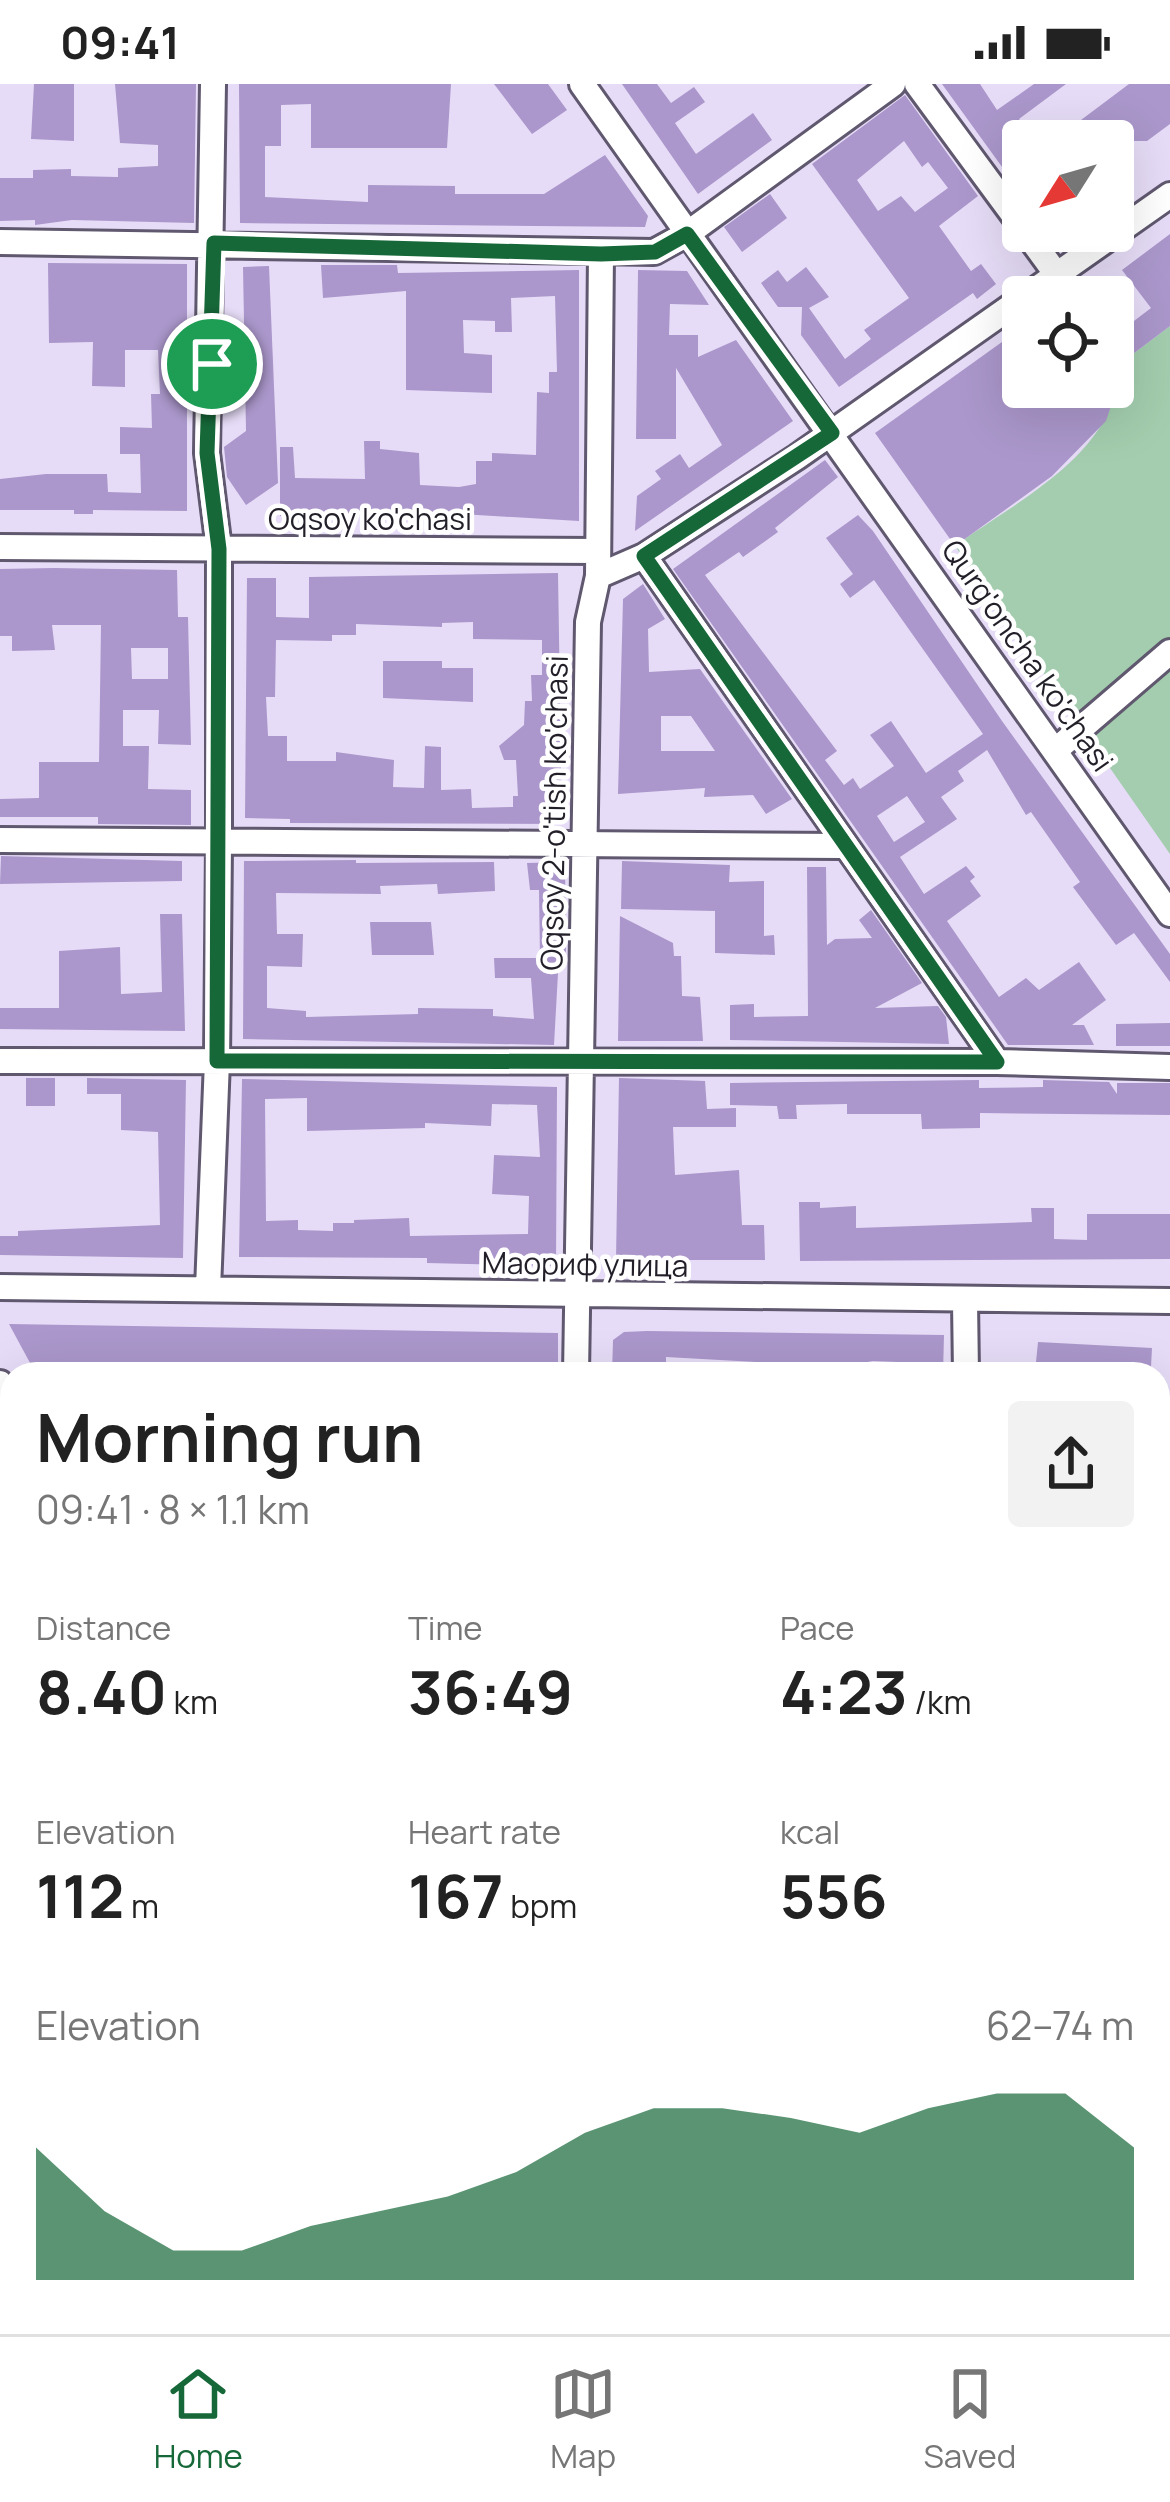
<!DOCTYPE html>
<html lang="en">
<head>
<meta charset="utf-8">
<style>
	body { margin:0; font-family:Manrope,sans-serif; background:#f2f2f2; color:#222; height:100vh; display:flex; flex-direction:column; font-size:45px; white-space:nowrap }
	* { box-sizing:border-box; margin:0 }
	p { font-size:39px; color:#767676 }
	.icon { flex:none; width:66px; height:66px; fill:none; stroke:currentColor; stroke-width:2; stroke-linecap:round; stroke-linejoin:round }
	.map { position:relative; flex:1; overflow:hidden }
	.drawer { position:absolute; left:0px; top:1278px; width:1170px; height:972px; display:flex; flex-direction:column; background:#fff; border-radius:36px 36px 0 0; box-shadow:0 12px 48px #0002 }
	.drawer>* { flex:none }
	.needle { width:78px; rotate:233deg }
	.tools { position:absolute; left:1002px; top:36px; display:grid; gap:24px }
	.tools a { display:grid; place-items:center; width:132px; height:132px; border-radius:12px; background:#fff; box-shadow:0 12px 48px #0002; font-size:60px }
	.pin { position:absolute; display:grid; place-items:center; width:102px; height:102px; color:#fff; margin:-51px; border:6px solid #fff; border-radius:50%; box-shadow:0 3px 12px #0007 }
	.round { display:grid; place-items:center; flex:none; width:126px; height:126px; border-radius:12px; background:#f2f2f2 }
	.summary { display:flex; align-items:center; justify-content:space-between; height:204px; padding:0 36px }
	h1 { font-size:66px; font-weight:700; line-height:90px }
	.stats { display:grid; grid-template-columns:repeat(3,1fr); gap:18px; height:204px; padding:12px 36px }
	.stats div { display:grid; align-content:center }
	.stats b { font-size:60px; font-weight:700 }
	.stats small { font-size:33px; font-weight:400 }
	.stats p { font-size:33px }
	.chart { height:336px; padding:24px 36px }
	.chart p { display:flex; justify-content:space-between }
	.chart svg { width:100%; height:216px; margin-top:12px; fill:#166839; opacity:.7 }
	.status { display:flex; justify-content:space-between; align-items:center; height:84px; padding:0 60px; background:#fff; direction:ltr }
	.status svg { height:33px; fill:currentColor }
	.tab-bar { display:flex; justify-content:space-around; align-items:center; height:168px; border-top:3px solid #e0e0e0; background:#fff; font-size:33px; color:#767676 }
	.tab-bar a { display:grid; justify-items:center; gap:6px }
	.tab-bar .selected { color:#166839 }
	.map>svg:first-child { display:block }
	.green { fill:#a3cdae }
	.building { fill:#ab97cb; fill-rule:evenodd }
	.lines { fill:none; stroke-linecap:round; stroke-linejoin:round }
	.minor-casing { stroke:#60586f; stroke-width:30 }
	.minor { stroke:#fff; stroke-width:24 }
	.route-casing { stroke:#fff; stroke-width:24 }
	.route { stroke:#166839; stroke-width:15 }
	.labels { text-anchor:middle; stroke-width:9; stroke-linejoin:round; paint-order:stroke }
	.street-label { font-size:30px; fill:#231f29; stroke:#fff }
</style>
</head>
<body>
<div class="status"><b>09:41</b><svg viewBox="0 0 49 12"><path d="M0 12V9h3v3zM5 12V6h3v6zM10 12V3h3v9zM15 12V0h3v12zM26 1h20v11H26zM47 4h2v5h-2z"/></svg></div>
<div class="map">
<svg width="1170" height="2250" viewBox="0 0 1170 2250">
	<rect width="100%" height="100%" fill="#e6dcf7"/>
	<!-- green -->
	<path class="green" d="M1170 242V770L955 462C1008 423 1091 382 1113 316L1106 303H1113V285Z"/>
	<!-- building -->
	<path class="building" d="M34 0H74V57L31 55Z
		M115 0H196L194 139 72 136 35 141V136L0 137V94H33V86L71 85V92L118 93V84L158 82V61L120 59Z
		M239 0H451L447 64H311V20L281 21V62H265V113L368 118V101L455 102V110H544L605 71 648 132 645 143 240 139Z
		M494 0H548L567 26 532 50Z
		M622 0H657L671 19 694 3 705 18 675 39 696 70 753 29 772 56 698 110Z
		M942 0H980L997 26 1034 0H1066L1019 35 1036 57H1023V112Z
		M1129 0H1170V40L1147 57H1090L1077 39Z
		M905 11 978 112 939 142 971 187 981 180 996 200 977 215 973 209 839 303 801 251 802 223H778L761 199 778 186 787 198 806 183 829 213 809 224 845 275 871 255 864 246 909 214 812 80ZM904 57 922 83 928 78 948 104 915 128 901 112 878 127 857 96Z
		M770 110 787 134 742 168 724 143Z
		M1170 150V242L1113 285V253L1151 224 1122 186Z
		M48 179 187 180V427L93 426V430H74V426H0V395L46 390H107L108 408 141 409 140 370H120V343L152 344 151 310H160L158 266H125V303L92 302 93 258 49 259Z
		M321 181H397L398 189 579 186V437L460 430 280 432V363H293L295 394 365 395 364 357H380V365L419 369 420 401 459 403 476 400V377H492V369L536 371 537 308 549 309V288H557L555 212 511 214 512 248H495V237L463 236 464 269 492 271V309L406 306V207L323 214Z
		M269 182 278 399 246 421 227 393 224 363 246 347 243 183Z
		M638 186 687 187 709 221 670 220 669 251H698V273L736 256 793 337 635 447 637 412 661 395 655 387 680 370 689 384 722 361 676 284V355H636Z
		M1023 243V303H1106L1113 316 1106 337 1052 392 955 462 875 349Z
		M825 376 838 393 775 444 778 448 743 473 739 468 705 491 837 667 825 676 844 701 853 694 860 705 894 682 870 651 891 637 926 689 983 650 874 496 850 514 840 500 853 490 826 454 858 431 873 447 1002 637 1170 870V898L1134 849 1116 861 1073 803 1080 798 1031 728 1026 731 987 666 958 687 964 697 941 713 957 735 900 773 924 810 966 782 975 793 970 797 981 812 947 837 999 913 1026 894 1039 906 1079 878 1106 916 1072 941H1084L1094 961H1008L673 485ZM907 712 925 738 894 758 877 732Z
		M54 484 177 486 178 533H188L191 661 158 660 159 626H123V662H149L148 705 191 706V741L98 740V733H0V715L39 714V678H99L101 541H52L55 566 12 567V552H0V485ZM131 564H168V595H132Z
		M558 489 562 740 290 739V735L245 734 247 494H276V533L309 534V493ZM473 538V555L542 556V591H531L532 617H525L524 641 499 662 504 676H516L518 712H513V723L472 724 471 705 441 706V663L425 662 424 704 393 703 394 676 336 668V677H287V652H268L266 613H275L276 556 332 557V551H356V540L442 543V539Z
		M643 500 665 535 648 545 649 588 700 585 792 715 766 730 753 711 704 713 705 704 618 710 623 515ZM661 632H691L715 667H661Z
		M383 577H442V584H473V618L383 614Z
		M1 772 182 777V797L0 800Z
		M356 776V779L494 778 495 807 438 810 437 800 380 802 381 810 276 809 277 850H303L302 883 267 882V924L306 927V933L418 930V924L493 925V932L534 935 531 894H495L494 874H540L539 806H530L527 779 565 778 566 872 559 871 554 961 243 955 244 777Z
		M622 777 730 781 729 798 764 797V852L774 851 775 871 715 869V827L621 825Z
		M807 783H826L827 861 835 855 872 854 859 836 871 826 922 899 875 924 938 922 946 933 949 960 730 956V921L754 920V933L808 932Z
		M160 830H182L185 947 0 945V924H59V867L120 863 121 910 162 908Z
		M620 832 673 859 674 872H681L682 912 700 913 703 957H618Z
		M370 838H431L434 871H372Z
		M1170 939V962H1116V940Z
		M26 994H55V1022H26Z
		M87 994 186 996 183 1174 0 1171V1152H18V1147L160 1141 158 1048 121 1046V1010H87Z
		M619 994 705 997 707 1025 736 1024V1043H673L675 1091 739 1086 742 1141H764L765 1176H616Z
		M242 995 557 1003 556 1182 427 1179V1174L239 1173ZM307 1014V1047L425 1044V1039L491 1042 492 1020 537 1021 540 1073 494 1071 493 1093 492 1110 529 1112 528 1150 410 1152 409 1134 354 1136V1139H333V1147L298 1146V1136L266 1137 265 1015Z
		M979 996V1004L1043 1003V996L1109 998 1117 1010V999H1170V1031L980 1029V1044L922 1045 921 1030H847V1020L796 1021 797 1035H779L777 1022 730 1021V999Z
		M799 1118H820V1124L856 1122V1144L1032 1138 1031 1124H1054V1155L1087 1156V1130H1170V1175L800 1177Z
		M9 1240 558 1249V1290H36Z
		M647 1247 944 1251 943 1290H922V1279L873 1277 856 1280V1290H756V1278L666 1273V1282H634V1290H612L613 1256 624 1248Z
		M1038 1258 1152 1264 1151 1283 1132 1281 1131 1290H1092V1282L1036 1278Z"/>
	<g class="lines">
		<defs>
			<path id="minor" d="M582 0 1170 830
				M917 0 1023 144
				M1025 147 1057 191
				M0 158 654 168 687 150 893 0
				M1025 213 1170 111
				M0 463 597 467
				M644 472 997 978
				M598 492 644 472 797 373 1023 214
				M1057 665 1170 568
				M0 756 843 762
				M0 977 997 978 1170 983
				M0 1203 1170 1217
				M208 1205 217 977 219 760V465L207 369 213 0
				M965 1217 966 1290
				M576 1290 588 538 598 492 601 169
				M0 1299 12 1320
				M1158 1486H1170
				M1158 1708H1170
				M0 1721 12 1742
				M1158 1983H1170
				M0 2137 12 2129
				M1158 2194H1170
				M606 2238 613 2250
				M835 2250V2238
				M1036 2250 1037 2238"/>
		</defs>
		<!-- minor casing -->
		<use href="#minor" class="minor-casing"/>
		<!-- minor -->
		<use href="#minor" class="minor"/>
	</g>
	<g class="lines">
		<defs>
			<path id="route" d="M687 150 832 349 644 472 997 978 217 977 219 465 207 369 214 159 601 170 655 168Z"/>
		</defs>
		<!-- route casing -->
		<use href="#route" class="route-casing"/>
		<!-- route -->
		<use href="#route" class="route"/>
	</g>
	<g class="labels">
		<!-- street labels -->
		<g class="street-label">
			<text x="370" y="446">Oqsoy ko'chasi</text>
			<text transform="translate(1027 572) rotate(55)" y="10">Qurg'oncha ko'chasi</text>
			<text transform="translate(555 729) rotate(-89)" y="10">Oqsoy 2-o'tish ko'chasi</text>
			<text transform="translate(585 1181) rotate(1)" y="10">Маориф улица</text>
		</g>
	</g>
</svg>
<div class="tools">
<a><svg class="needle" viewBox="-14 -14 28 28"><path d="M0-13l5 13h-10z" fill="#e53935"/><path d="M0 13l5-13h-10z" fill="#767676"/></svg></a>
<a><svg class="icon" aria-label="locate" viewBox="0 0 24 24"><circle cx="12" cy="12" r="6"/><path d="M12 2v4M12 18v4M2 12h4M18 12h4"/></svg></a>
</div>
<div class="pin" style="left:212px;top:280px;background:#1e9e55"><svg class="icon" aria-label="arrive" viewBox="0 0 24 24"><path d="M6 21V4h12l-3 4 3 4H6"/></svg></div>
<section class="drawer">
<div class="summary"><div><h1>Morning run</h1><p>09:41 · 8 × 1.1 km</p></div><a class="round"><svg class="icon" aria-label="share" viewBox="0 0 24 24"><path d="M12 15V3M7 8l5-5 5 5M5 13v7h14v-7"/></svg></a></div>
<div class="stats">
<div><p>Distance</p><b>8.40<small> km</small></b></div>
<div><p>Time</p><b>36:49</b></div>
<div><p>Pace</p><b>4:23<small> /km</small></b></div>
</div>
<div class="stats">
<div><p>Elevation</p><b>112<small> m</small></b></div>
<div><p>Heart rate</p><b>167<small> bpm</small></b></div>
<div><p>kcal</p><b>556</b></div>
</div>
<div class="chart"><p><span>Elevation</span>62–74 m</p>
<svg viewBox="0 0 160 44" preserveAspectRatio="none"><path d="M0 44V17L10 30L20 38L30 38L40 33L50 30L60 27L70 22L80 14L90 9L100 9L110 11L120 14L130 9L140 6L150 6L160 17V44z"/></svg>
</div>
</section>
</div>
<nav class="tab-bar">
<a class="selected"><svg class="icon" aria-label="home" viewBox="0 0 24 24"><path d="M3 11l9-7 9 7M6 9v11h12V9"/></svg>Home</a>
<a><svg class="icon" aria-label="map" viewBox="0 0 24 24"><path d="M3 6l6-2 6 2 6-2v14l-6 2-6-2-6 2zM9 4v14M15 6v14"/></svg>Map</a>
<a><svg class="icon" aria-label="saved" viewBox="0 0 24 24"><path d="M7 4h10v16l-5-4-5 4z"/></svg>Saved</a>
</nav>
</body>
</html>
